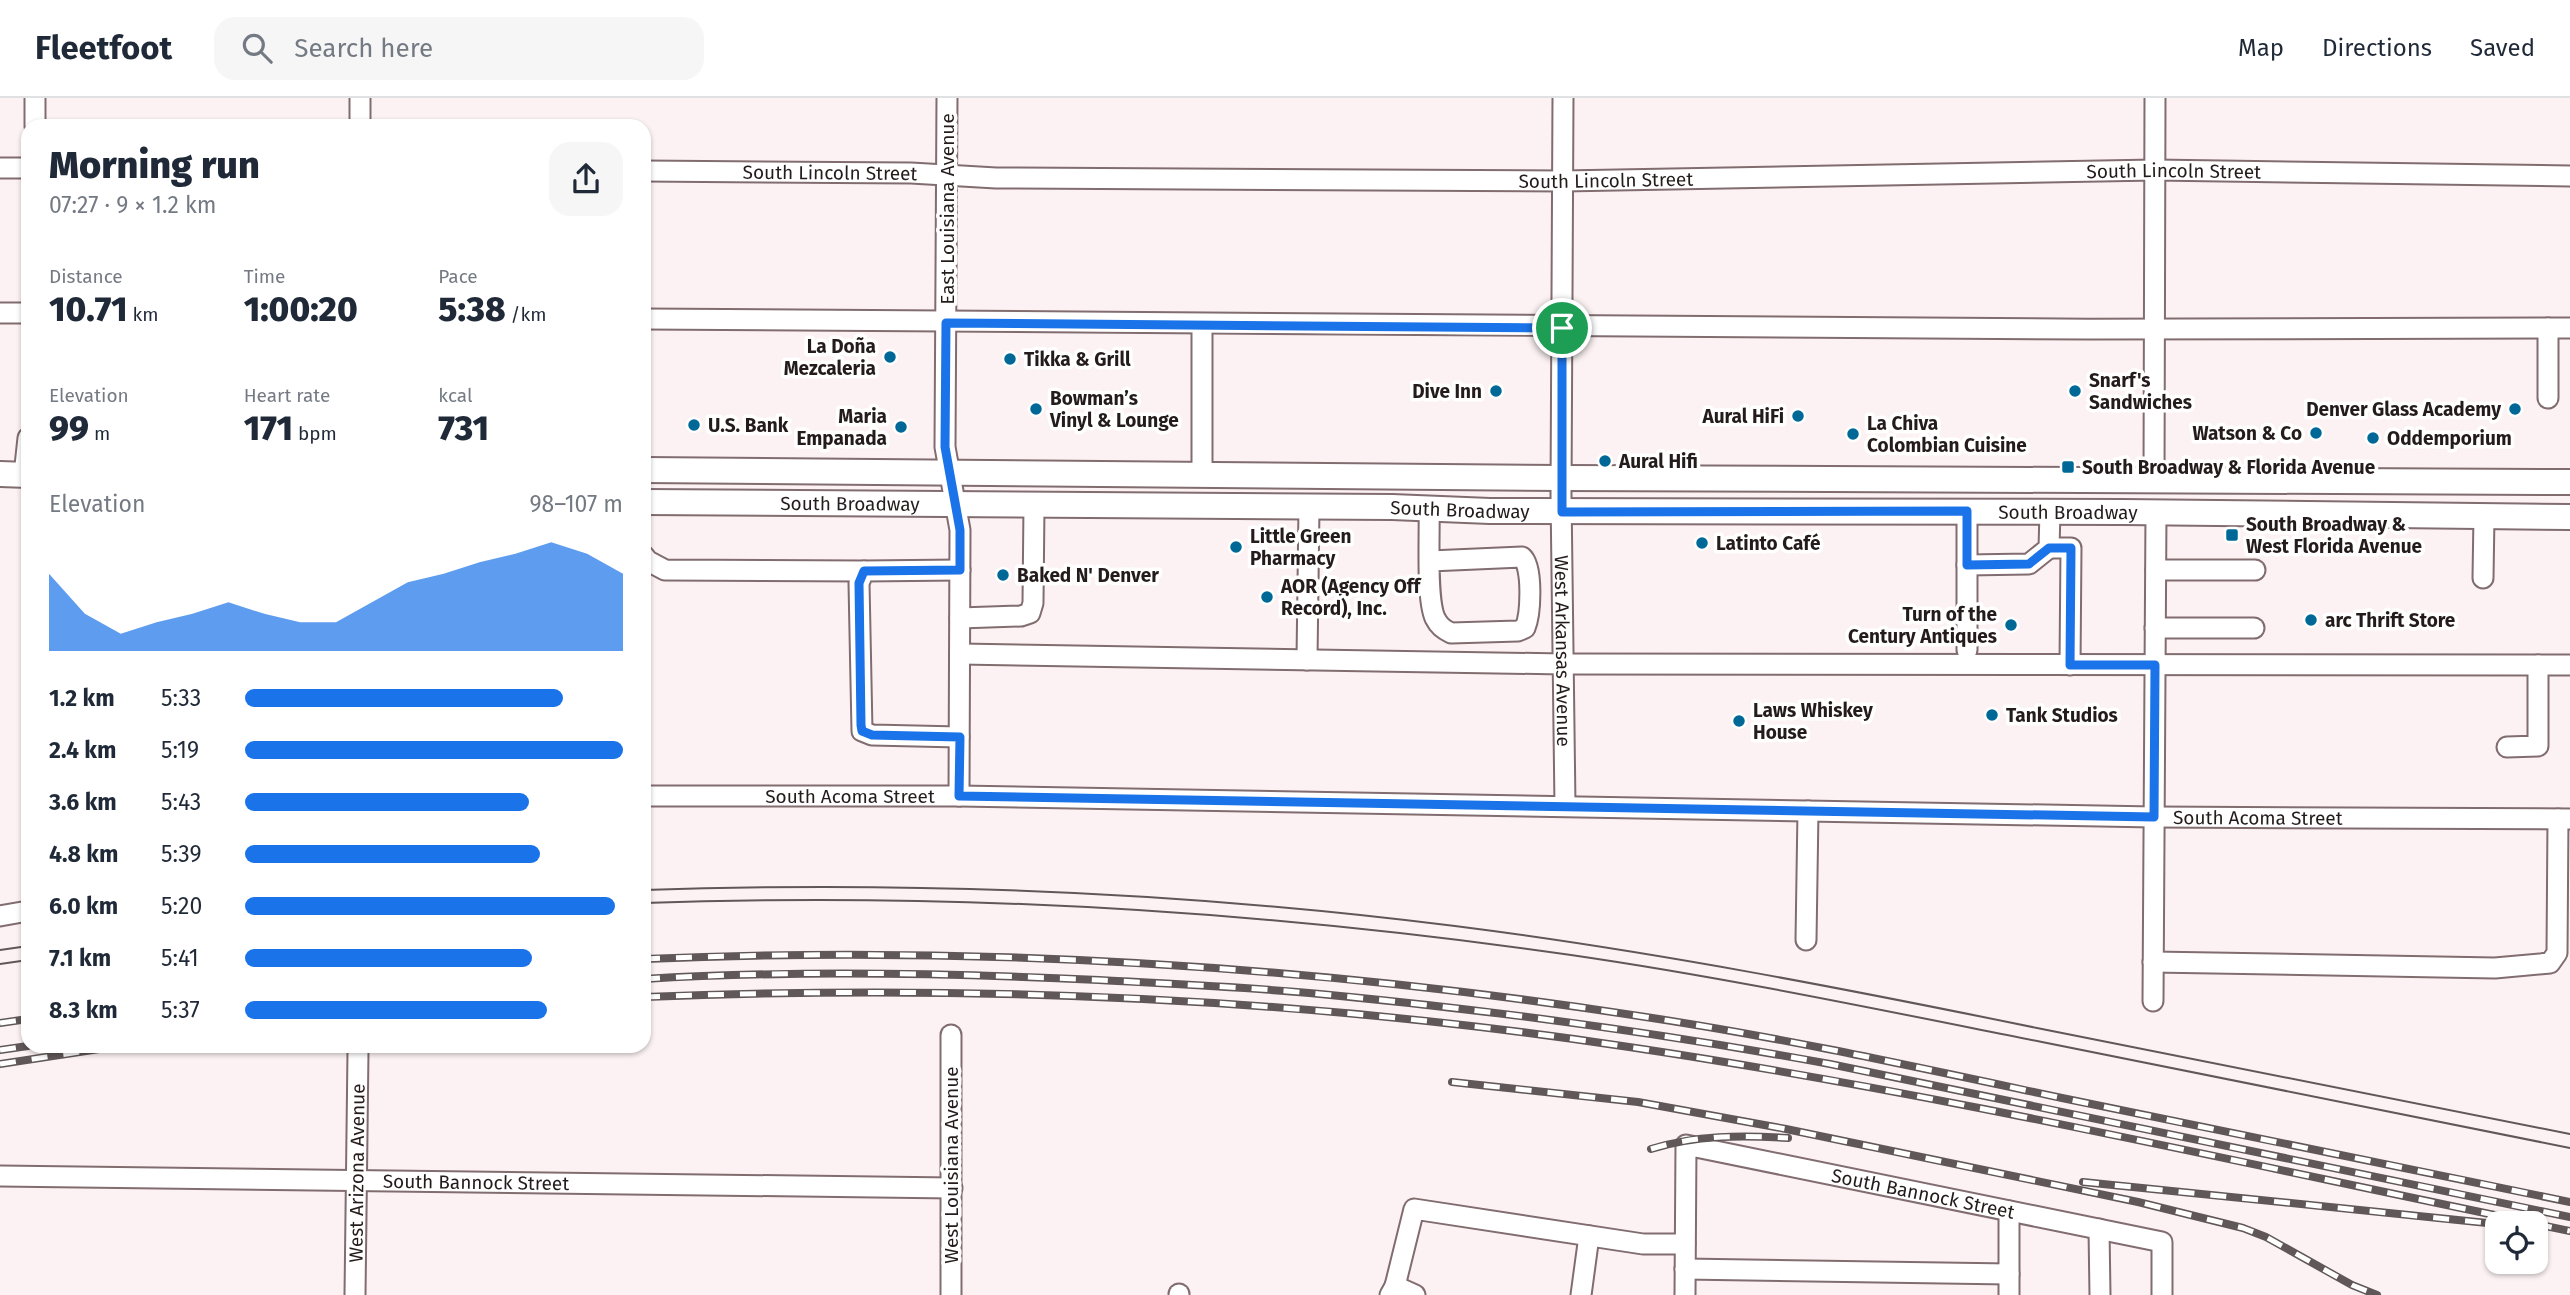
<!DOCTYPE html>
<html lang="en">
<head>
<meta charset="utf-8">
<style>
	body { margin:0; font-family:"Fira Sans",sans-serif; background:#f6f6f7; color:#1f2937; height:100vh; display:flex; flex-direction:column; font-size:26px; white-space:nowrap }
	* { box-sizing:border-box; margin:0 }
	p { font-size:23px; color:#747a83 }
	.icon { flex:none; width:38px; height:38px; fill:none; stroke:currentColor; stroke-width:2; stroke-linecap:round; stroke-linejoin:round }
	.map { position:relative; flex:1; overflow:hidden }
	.drawer { position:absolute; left:21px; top:21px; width:630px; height:934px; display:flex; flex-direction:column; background:#fff; border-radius:21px; box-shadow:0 2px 5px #0004 }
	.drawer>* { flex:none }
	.buttons { position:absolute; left:2485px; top:1113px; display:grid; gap:14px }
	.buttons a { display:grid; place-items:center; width:63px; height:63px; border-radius:14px; background:#fff; box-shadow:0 2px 5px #0004; font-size:35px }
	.pin { position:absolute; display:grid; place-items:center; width:60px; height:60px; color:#fff; margin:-30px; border:4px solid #fff; border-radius:50%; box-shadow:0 2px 7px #0007 }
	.round { display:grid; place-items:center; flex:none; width:74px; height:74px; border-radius:21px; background:#f6f6f7 }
	.overview { display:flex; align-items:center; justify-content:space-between; height:119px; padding:0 28px }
	h1 { font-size:38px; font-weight:800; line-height:52px }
	.metrics { display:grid; grid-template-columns:repeat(3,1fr); gap:10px; height:119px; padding:7px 28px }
	.metrics div { display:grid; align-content:center }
	.metrics b { font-size:35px; font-weight:800 }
	.metrics small { font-size:19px; font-weight:400 }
	.metrics p { font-size:19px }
	.chart { height:196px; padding:14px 28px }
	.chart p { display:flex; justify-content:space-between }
	.chart svg { width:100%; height:126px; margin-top:7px; fill:#1a73e8; opacity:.7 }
	ul { padding:0 28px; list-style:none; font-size:23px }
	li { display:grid; grid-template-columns:112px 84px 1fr; align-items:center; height:52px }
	li i { height:18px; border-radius:9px; background:#1a73e8 }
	header { display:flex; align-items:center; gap:42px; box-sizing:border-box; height:98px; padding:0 35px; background:#fff; border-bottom:2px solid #e0e1e3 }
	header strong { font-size:33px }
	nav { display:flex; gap:38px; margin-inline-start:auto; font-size:24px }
	.search { width:490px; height:63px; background:#f6f6f7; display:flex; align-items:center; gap:18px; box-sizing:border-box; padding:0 24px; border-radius:21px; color:#747a83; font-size:26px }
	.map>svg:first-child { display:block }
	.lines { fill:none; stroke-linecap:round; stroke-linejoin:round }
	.minor-casing { stroke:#816c6f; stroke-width:23 }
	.major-casing { stroke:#816c6f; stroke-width:28 }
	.minor { stroke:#fff; stroke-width:19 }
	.major { stroke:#fff; stroke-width:24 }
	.tram { stroke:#605758; stroke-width:2 }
	.rail-casing { stroke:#605758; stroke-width:8 }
	.rail { stroke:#fff; stroke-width:5; stroke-dasharray:16; stroke-linecap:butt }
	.route-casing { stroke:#fff; stroke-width:14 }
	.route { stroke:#1a73e8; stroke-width:9 }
	.poi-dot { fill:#006896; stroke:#fff; stroke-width:2.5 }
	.labels { text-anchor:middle; stroke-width:7; stroke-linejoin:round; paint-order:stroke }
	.street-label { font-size:19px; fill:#241b1c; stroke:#fff }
	.poi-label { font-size:19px; font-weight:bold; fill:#241b1c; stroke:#fff; text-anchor:start }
</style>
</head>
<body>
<header>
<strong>Fleetfoot</strong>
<div class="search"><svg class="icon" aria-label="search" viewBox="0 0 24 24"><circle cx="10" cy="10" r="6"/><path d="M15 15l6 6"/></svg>Search here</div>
<nav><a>Map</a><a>Directions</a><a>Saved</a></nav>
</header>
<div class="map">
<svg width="2570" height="1197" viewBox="0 0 2570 1197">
	<rect width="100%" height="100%" fill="#fcf2f3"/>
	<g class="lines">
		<defs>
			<g id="minor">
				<path d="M35 0V28"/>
				<path d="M360 0V28"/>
				<path d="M947 0 945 349 960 432 959 698"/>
				<path id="s1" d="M1563 0 1561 397 1565 708"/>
				<path d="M0 70H28"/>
				<path id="s2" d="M644 73 911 75 996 80 1563 83 2155 72 2570 78"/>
				<path d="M0 215H28"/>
				<path d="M644 221C1286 230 1928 233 2570 230"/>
				<path d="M1202 227V375"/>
				<path d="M2548 230V300"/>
				<path d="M24 377 28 340"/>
				<path d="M2154 381 2155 0"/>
				<path d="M1429 411C1430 436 1426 500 1435 520 1439 528 1443 531 1451 535L1518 533 1525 530C1531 516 1533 468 1522 459L1430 463"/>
				<path d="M2049 450H2071L2070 567"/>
				<path d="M644 458 648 463 665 472 864 473"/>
				<path d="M1967 467 2029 466 2049 450 2050 414"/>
				<path d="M2156 472H2255"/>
				<path d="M2483 480 2484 418"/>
				<path d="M960 520 1021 518 1030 515 1033 505 1034 407"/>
				<path d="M2155 530H2254"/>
				<path d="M1967 552V413"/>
				<path d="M960 556 1563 566 2570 567"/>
				<path d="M1307 562 1309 409"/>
				<path d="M959 639 872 637 862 633 859 485 864 473 960 472"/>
				<path d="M2507 649 2538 648V567"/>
				<path id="s3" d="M644 698H959L2154 719 2570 721"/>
				<path d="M0 818 28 813"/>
				<path d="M1806 842 1808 713"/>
				<path d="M2153 864 2495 870 2550 865 2557 855 2558 721"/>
				<path d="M2153 903 2156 414"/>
				<path id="s4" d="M0 1078 952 1090"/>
				<path d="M2099 1131 2100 1197"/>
				<path d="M1685 1171 2009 1176V1113"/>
				<path d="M2009 1176V1197"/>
				<path d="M1395 1188 1415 1197"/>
				<path d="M1179 1196V1197"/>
				<path id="s5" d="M355 1197 358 953"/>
				<path d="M951 1197V937"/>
				<path d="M1390 1197 1395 1188 1414 1111 1643 1146H1685"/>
				<path d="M1581 1197 1589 1138"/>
				<path id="s6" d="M1685 1197 1686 1047 2162 1144V1197"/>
			</g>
			<g id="major">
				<path d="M644 372 1561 380 2570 384"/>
				<path d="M0 376 28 377"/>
				<path id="s7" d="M644 404 1392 409 1490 413 2123 414 2570 419"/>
			</g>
		</defs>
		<!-- minor casing -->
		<use href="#minor" class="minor-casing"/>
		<!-- major casing -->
		<use href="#major" class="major-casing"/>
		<!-- minor -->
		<use href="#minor" class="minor"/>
		<!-- major -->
		<use href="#major" class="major"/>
		<!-- tram -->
		<path class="tram" d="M644 792C914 783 1186 794 1455 828 1652 853 1847 891 2042 931 2218 966 2394 1001 2570 1036
			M644 805C953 794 1265 813 1571 857 1729 880 1886 913 2042 944 2218 980 2394 1015 2570 1050
			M0 852 28 848
			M0 866 28 862"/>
		<defs>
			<path id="rail" d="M644 861C975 847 1312 868 1639 918 1781 939 1921 970 2062 1000 2231 1035 2401 1069 2570 1104
				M644 881C795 872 948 875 1099 882 1173 886 1247 889 1320 896 1491 912 1661 935 1830 966L2570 1119
				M644 899C973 886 1304 900 1629 949 1933 994 2232 1063 2533 1125
				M0 925 28 921
				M0 952 28 948
				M0 966 119 948
				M1452 984 1638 1004 1786 1031 2138 1104 2243 1130 2266 1139 2352 1187 2377 1197
				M1651 1051C1696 1037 1742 1037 1788 1040
				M2083 1084 2497 1126
				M2536 1126 2570 1133"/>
		</defs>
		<!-- rail casing -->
		<use href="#rail" class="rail-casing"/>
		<!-- rail -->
		<use href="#rail" class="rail"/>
	</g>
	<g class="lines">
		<defs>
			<path id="route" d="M946 225 1562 230V414L1967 413V467L2029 466 2049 450H2071L2070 567H2155L2154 719 959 698 960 639 872 637 862 633 861 627 859 485 864 473 960 472V432L945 349Z"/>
		</defs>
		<!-- route casing -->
		<use href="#route" class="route-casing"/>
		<!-- route -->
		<use href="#route" class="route"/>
	</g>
	<!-- markers -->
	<g class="poi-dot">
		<circle cx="890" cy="259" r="7"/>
		<circle cx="1010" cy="261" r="7"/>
		<circle cx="1496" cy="293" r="7"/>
		<circle cx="2075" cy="293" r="7"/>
		<circle cx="1036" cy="311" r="7"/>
		<circle cx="2515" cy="311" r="7"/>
		<circle cx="1798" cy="318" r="7"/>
		<circle cx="694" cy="327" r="7"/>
		<circle cx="901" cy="329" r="7"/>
		<circle cx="2316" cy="335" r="7"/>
		<circle cx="1853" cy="336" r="7"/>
		<circle cx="2373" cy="340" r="7"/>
		<circle cx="1605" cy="363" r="7"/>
		<rect x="2061" y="362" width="14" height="14" rx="3.5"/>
		<rect x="2225" y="430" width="14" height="14" rx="3.5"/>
		<circle cx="1702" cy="445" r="7"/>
		<circle cx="1236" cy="449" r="7"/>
		<circle cx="1003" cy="477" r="7"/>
		<circle cx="1267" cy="499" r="7"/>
		<circle cx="2311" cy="522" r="7"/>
		<circle cx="2011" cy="527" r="7"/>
		<circle cx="1992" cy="617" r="7"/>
		<circle cx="1739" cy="623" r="7"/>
	</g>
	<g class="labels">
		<!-- street labels -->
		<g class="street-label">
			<text dy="7" stroke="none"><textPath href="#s2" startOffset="1530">South Lincoln Street</textPath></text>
			<text dy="7" stroke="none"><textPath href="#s2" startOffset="186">South Lincoln Street</textPath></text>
			<text dy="7" stroke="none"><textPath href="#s2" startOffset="962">South Lincoln Street</textPath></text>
			<text transform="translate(947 111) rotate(-90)" y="7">East Louisiana Avenue</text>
			<text dy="7" stroke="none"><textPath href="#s7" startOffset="206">South Broadway</textPath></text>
			<text dy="7" stroke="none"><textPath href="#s7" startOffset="816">South Broadway</textPath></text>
			<text dy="7" stroke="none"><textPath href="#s7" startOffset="1424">South Broadway</textPath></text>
			<text dy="7" stroke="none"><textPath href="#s1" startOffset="553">West Arkansas Avenue</textPath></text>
			<text dy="7" stroke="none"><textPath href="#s3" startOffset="206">South Acoma Street</textPath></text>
			<text dy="7" stroke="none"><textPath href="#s3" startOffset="1614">South Acoma Street</textPath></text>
			<text transform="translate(951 1067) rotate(-90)" y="7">West Louisiana Avenue</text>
			<text dy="7" stroke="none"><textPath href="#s5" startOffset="122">West Arizona Avenue</textPath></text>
			<text dy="7" stroke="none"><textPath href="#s4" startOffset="476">South Bannock Street</textPath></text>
			<text dy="7" stroke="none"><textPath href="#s6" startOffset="392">South Bannock Street</textPath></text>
		</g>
		<!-- poi labels -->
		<g class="poi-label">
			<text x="876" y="255" text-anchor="end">La Doña<tspan x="876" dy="22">Mezcaleria</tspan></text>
			<text x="1024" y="268">Tikka &amp; Grill</text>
			<text x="2089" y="289">Snarf's<tspan x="2089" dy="22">Sandwiches</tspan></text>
			<text x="1482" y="300" text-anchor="end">Dive Inn</text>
			<text x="1050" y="307">Bowman’s<tspan x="1050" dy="22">Vinyl &amp; Lounge</tspan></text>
			<text x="2501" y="318" text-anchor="end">Denver Glass Academy</text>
			<text x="887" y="325" text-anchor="end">Maria<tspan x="887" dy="22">Empanada</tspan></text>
			<text x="1784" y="325" text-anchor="end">Aural HiFi</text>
			<text x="1867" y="332">La Chiva<tspan x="1867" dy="22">Colombian Cuisine</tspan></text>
			<text x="708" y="334">U.S. Bank</text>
			<text x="2302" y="342" text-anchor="end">Watson &amp; Co</text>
			<text x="2387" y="347">Oddemporium</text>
			<text x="1619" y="370">Aural Hifi</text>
			<text x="2082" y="376">South Broadway &amp; Florida Avenue</text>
			<text x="2246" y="433">South Broadway &amp;<tspan x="2246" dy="22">West Florida Avenue</tspan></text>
			<text x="1250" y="445">Little Green<tspan x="1250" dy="22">Pharmacy</tspan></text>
			<text x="1716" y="452">Latinto Café</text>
			<text x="1017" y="484">Baked N' Denver</text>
			<text x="1281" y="495">AOR (Agency Off<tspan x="1281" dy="22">Record), Inc.</tspan></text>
			<text x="1997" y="523" text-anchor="end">Turn of the<tspan x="1997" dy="22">Century Antiques</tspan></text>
			<text x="2325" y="529">arc Thrift Store</text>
			<text x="1753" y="619">Laws Whiskey<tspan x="1753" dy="22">House</tspan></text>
			<text x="2006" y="624">Tank Studios</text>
		</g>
	</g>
</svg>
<div class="buttons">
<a><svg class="icon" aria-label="locate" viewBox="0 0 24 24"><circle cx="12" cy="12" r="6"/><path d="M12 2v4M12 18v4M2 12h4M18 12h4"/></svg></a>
</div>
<div class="pin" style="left:1562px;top:230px;background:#1e9e55"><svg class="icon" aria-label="arrive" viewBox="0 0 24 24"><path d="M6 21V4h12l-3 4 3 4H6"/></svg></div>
<section class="drawer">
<div class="overview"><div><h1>Morning run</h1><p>07:27 · 9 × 1.2 km</p></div><a class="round"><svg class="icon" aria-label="share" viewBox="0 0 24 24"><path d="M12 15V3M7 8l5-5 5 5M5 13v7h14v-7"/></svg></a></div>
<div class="metrics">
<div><p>Distance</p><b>10.71<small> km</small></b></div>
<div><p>Time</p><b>1:00:20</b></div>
<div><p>Pace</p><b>5:38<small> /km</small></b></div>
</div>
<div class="metrics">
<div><p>Elevation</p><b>99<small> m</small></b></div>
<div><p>Heart rate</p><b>171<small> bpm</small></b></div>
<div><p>kcal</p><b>731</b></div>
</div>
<div class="chart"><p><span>Elevation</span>98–107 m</p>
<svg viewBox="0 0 160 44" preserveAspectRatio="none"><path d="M0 44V17L10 31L20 38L30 34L40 31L50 27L60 31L70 34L80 34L90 27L100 20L110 17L120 13L130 10L140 6L150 10L160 17V44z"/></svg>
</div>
<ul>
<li><b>1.2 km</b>5:33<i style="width:84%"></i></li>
<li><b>2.4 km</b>5:19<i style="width:100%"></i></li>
<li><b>3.6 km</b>5:43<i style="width:75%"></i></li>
<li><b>4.8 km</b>5:39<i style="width:78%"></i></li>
<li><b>6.0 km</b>5:20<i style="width:98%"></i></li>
<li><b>7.1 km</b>5:41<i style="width:76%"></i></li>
<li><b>8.3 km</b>5:37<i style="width:80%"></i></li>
</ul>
</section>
</div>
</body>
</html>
